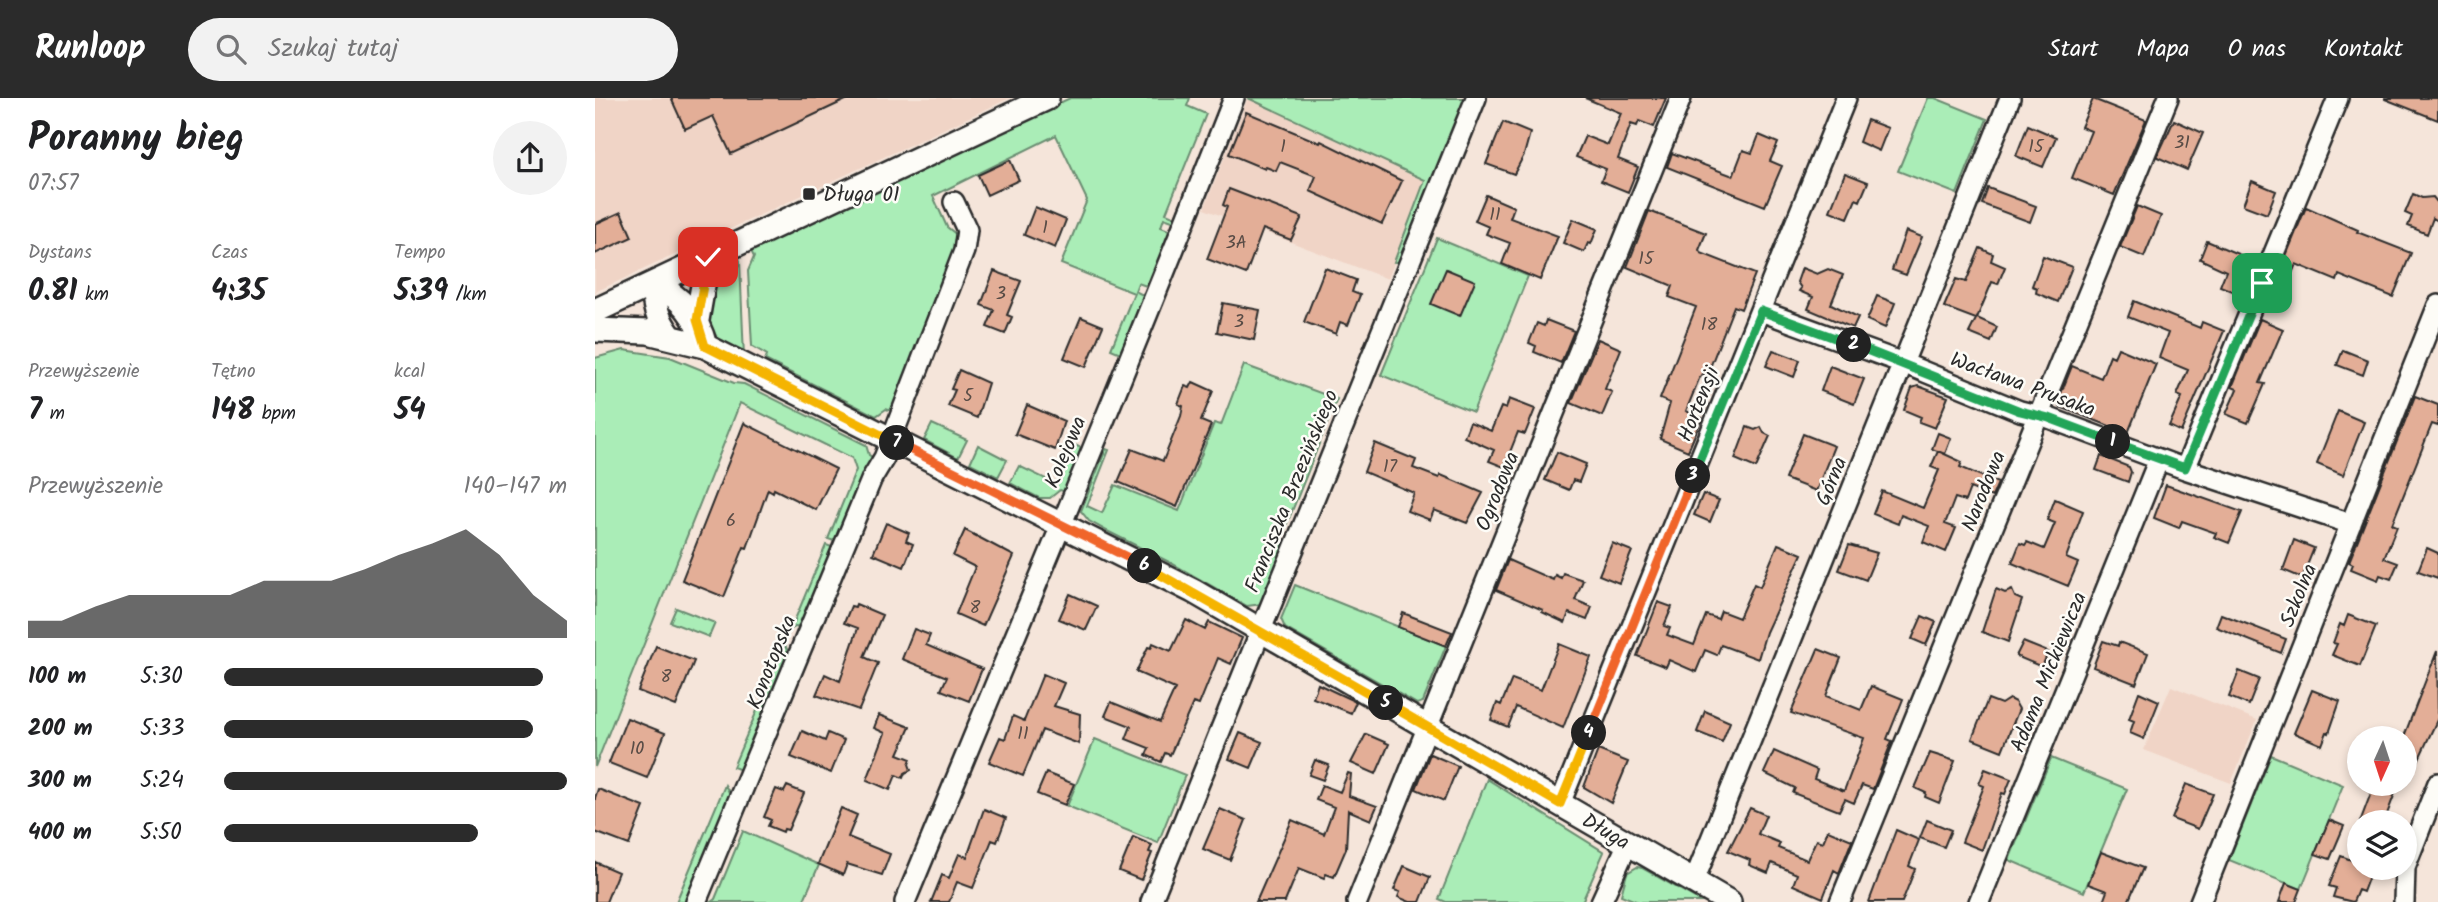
<!DOCTYPE html>
<html lang="pl">
<head>
<meta charset="utf-8">
<style>
	body { margin:0; font-family:Kalam,sans-serif; background:#f2f2f2; color:#202124; height:100vh; display:flex; flex-direction:column; font-size:26px; white-space:nowrap }
	* { box-sizing:border-box; margin:0 }
	p { font-size:23px; color:#757577 }
	.icon { flex:none; width:38px; height:38px; fill:none; stroke:currentColor; stroke-width:2; stroke-linecap:round; stroke-linejoin:round }
	.map { position:relative; flex:1; overflow:hidden }
	.side { display:flex; flex-direction:column; background:#fff; width:595px }
	.side>* { flex:none }
	.needle { width:46px; rotate:183deg }
	.tools { position:absolute; left:1752px; top:628px; display:grid; gap:14px }
	.tools a { display:grid; place-items:center; width:70px; height:70px; border-radius:50%; background:#fff; box-shadow:0 4px 10px #0003; font-size:35px }
	.pin { position:absolute; display:grid; place-items:center; width:60px; height:60px; color:#fff; margin:-30px; border-radius:14px; box-shadow:0 4px 10px #0006 }
	.km { position:absolute; width:35px; height:35px; margin:-18px; border-radius:50%; background:#222; color:#fff; font-size:19px; line-height:35px; text-align:center }
	.round { display:grid; place-items:center; flex:none; width:74px; height:74px; border-radius:37px; background:#f2f2f2 }
	.headline { display:flex; align-items:center; justify-content:space-between; height:119px; padding:0 28px }
	h1 { font-size:38px; font-weight:700; line-height:52px }
	.metrics { display:grid; grid-template-columns:repeat(3,1fr); gap:10px; height:119px; padding:7px 28px }
	.metrics div { display:grid; align-content:center }
	.metrics b { font-size:30px; font-weight:700 }
	.metrics small { font-size:19px; font-weight:400 }
	.metrics p { font-size:19px }
	.chart { height:196px; padding:14px 28px }
	.chart p { display:flex; justify-content:space-between }
	.chart svg { width:100%; height:126px; margin-top:7px; fill:#2b2b2b; opacity:.7 }
	ul { padding:0 28px; list-style:none; font-size:23px }
	li { display:grid; grid-template-columns:112px 84px 1fr; align-items:center; height:52px }
	li i { height:18px; border-radius:9px; background:#2b2b2b }
	header { display:flex; align-items:center; gap:42px; box-sizing:border-box; height:98px; padding:0 35px; background:#2b2b2b; color:#fff }
	header strong { font-size:33px }
	nav { display:flex; gap:38px; margin-inline-start:auto; font-size:24px }
	.search { width:490px; height:63px; background:#f2f2f2; display:flex; align-items:center; gap:18px; box-sizing:border-box; padding:0 24px; border-radius:38px; color:#757577; font-size:26px }
	main { display:flex; flex:1; min-height:0 }
	.map>svg:first-child { display:block }
	.built { fill:#f0d4c6 }
	.green { fill:#aaedb7; stroke:#6a8c71; stroke-width:2 }
	.building { fill:#e3ae97; stroke:#2b2b2b; stroke-width:2 }
	.lines { fill:none; stroke-linecap:round; stroke-linejoin:round }
	.minor-casing { stroke:#2b2b2b; stroke-width:24 }
	.tertiary-casing { stroke:#2b2b2b; stroke-width:28 }
	.minor { stroke:#fdfcf7; stroke-width:19 }
	.tertiary { stroke:#fdfcf7; stroke-width:23 }
	.split-1-casing { stroke:#fff; stroke-width:14 }
	.split-2-casing { stroke:#fff; stroke-width:14 }
	.split-3-casing { stroke:#fff; stroke-width:14 }
	.split-4-casing { stroke:#fff; stroke-width:14 }
	.split-5-casing { stroke:#fff; stroke-width:14 }
	.split-6-casing { stroke:#fff; stroke-width:14 }
	.split-7-casing { stroke:#fff; stroke-width:14 }
	.split-8-casing { stroke:#fff; stroke-width:14 }
	.split-1 { stroke:#22a559; stroke-width:9 }
	.split-2 { stroke:#22a559; stroke-width:9 }
	.split-3 { stroke:#22a559; stroke-width:9 }
	.split-4 { stroke:#f0652b; stroke-width:9 }
	.split-5 { stroke:#f5b400; stroke-width:9 }
	.split-6 { stroke:#f5b400; stroke-width:9 }
	.split-7 { stroke:#f0652b; stroke-width:9 }
	.split-8 { stroke:#f5b400; stroke-width:9 }
	.poi-dot { fill:#2b2b2b; stroke:#fdfcf7; stroke-width:2.5 }
	.labels { text-anchor:middle; stroke-width:5; stroke-linejoin:round; paint-order:stroke }
	.number-label { font-size:18px; fill:#594c46 }
	.poi-label { font-size:21px; fill:#2b2b2b; stroke:#fdfcf7; text-anchor:start }
	.street-label { font-size:21px; fill:#2b2b2b; stroke:#fdfcf7 }
</style>
</head>
<body>
<header>
<strong>Runloop</strong>
<div class="search"><svg class="icon" aria-label="search" viewBox="0 0 24 24"><circle cx="10" cy="10" r="6"/><path d="M15 15l6 6"/></svg>Szukaj tutaj</div>
<nav><a>Start</a><a>Mapa</a><a>O nas</a><a>Kontakt</a></nav>
</header>
<main>
<section class="side">
<div class="headline"><div><h1>Poranny bieg</h1><p>07:57</p></div><a class="round"><svg class="icon" aria-label="share" viewBox="0 0 24 24"><path d="M12 15V3M7 8l5-5 5 5M5 13v7h14v-7"/></svg></a></div>
<div class="metrics">
<div><p>Dystans</p><b>0.81<small> km</small></b></div>
<div><p>Czas</p><b>4:35</b></div>
<div><p>Tempo</p><b>5:39<small> /km</small></b></div>
</div>
<div class="metrics">
<div><p>Przewyższenie</p><b>7<small> m</small></b></div>
<div><p>Tętno</p><b>148<small> bpm</small></b></div>
<div><p>kcal</p><b>54</b></div>
</div>
<div class="chart"><p><span>Przewyższenie</span>140–147 m</p>
<svg viewBox="0 0 160 44" preserveAspectRatio="none"><path d="M0 44V38L10 38L20 33L30 29L40 29L50 29L60 29L70 24L80 24L90 24L100 20L110 15L120 11L130 6L140 15L150 29L160 38V44z"/></svg>
</div>
<ul>
<li><b>100 m</b>5:30<i style="width:93%"></i></li>
<li><b>200 m</b>5:33<i style="width:90%"></i></li>
<li><b>300 m</b>5:24<i style="width:100%"></i></li>
<li><b>400 m</b>5:50<i style="width:74%"></i></li>
</ul>
</section>
<div class="map">
<svg width="1843" height="804" viewBox="0 0 1843 804">
	<rect width="100%" height="100%" fill="#f5e5da"/>
	<filter id="ink" filterUnits="userSpaceOnUse"><feTurbulence type="fractalNoise" baseFrequency=".0143" numOctaves="2"/><feDisplacementMap in="SourceGraphic" scale="14" xChannelSelector="R" yChannelSelector="G"/><feConvolveMatrix kernelMatrix="1 2 1 2 8 2 1 2 1" color-interpolation-filters="sRGB"/></filter>
	<g filter="url(#ink)">
		<!-- built -->
		<path class="built" d="M0 0H415L0 194Z
			M653 0 831 82 793 181 609 111Z
			M1576 588 1662 622 1636 685 1549 652Z"/>
		<!-- green -->
		<path class="green" d="M475 0H595L592 8 611 16 571 115 581 119 580 124 569 120 566 129 576 133 554 189 543 185 540 193 550 198 530 257 516 251 539 195 466 166 492 102 461 37 338 98 352 129 362 137V148L297 313 291 311 281 318 170 262 172 257 157 248 153 173 159 159 155 151Z
			M653 0H874L807 165 799 164 830 82Z
			M1333 0H1340L1392 21 1362 96 1303 73Z
			M842 140 933 178 878 314 786 277Z
			M143 157 145 163 149 259C140 253 129 247 122 239 103 212 115 171 143 157Z
			M29 252 75 259 139 285 149 286 271 347 274 357 279 360 242 444 233 441 261 372 257 360 145 305 0 669V260Z
			M649 267 742 301 685 443 692 446 667 506 652 508 576 465 512 433 494 423 486 413 511 351 514 352 492 408 507 415 520 387 584 413 619 325 626 327Z
			M337 326 372 342 363 360 329 342Z
			M477 346 489 351 471 394 465 392 455 400H444L415 385 424 368 461 386Z
			M383 347 412 362 403 379 375 365Z
			M231 447 240 450 209 525 196 531Z
			M700 487 851 548 828 604 822 606 690 530 686 521Z
			M81 510 120 525 114 539 75 524Z
			M190 547 194 556 146 672 138 669Z
			M500 641 590 677 563 745 472 708Z
			M1676 657 1748 687 1706 791 1634 762Z
			M1456 660 1532 691 1489 794 1414 762Z
			M892 681 1009 754 987 804H851L844 801Z
			M130 687 135 696V706L91 804H81Z
			M148 733 224 767 208 804H116L120 801Z
			M1042 769 1047 770 1107 804H1043L1026 797 1032 775Z"/>
		<!-- building -->
		<path class="building" d="M76 0H255L136 56 118 18 90 31Z
			M990 0H1071L1059 29 1044 23 1042 28 1036 26 1023 61 1043 69 1033 94 1006 83 1011 71 981 59 990 38 1013 47 1026 15Z
			M1790 0H1843V22L1790 1Z
			M1498 1 1551 22 1519 97 1477 80 1496 33 1486 29Z
			M651 14 725 45 726 43 807 83 787 126 715 93 721 78 685 64 681 73 671 69 670 71 634 56Z
			M1272 22 1293 30 1284 53 1264 44Z
			M1579 22 1608 35 1592 72 1562 59Z
			M908 24 935 35 929 57 919 76 891 66Z
			M1433 27 1461 39 1448 69 1421 58Z
			M1164 37 1183 45 1175 63 1187 68 1170 108 1072 69 1077 55 1138 78 1148 52 1157 55Z
			M415 62 424 82 392 97 383 77Z
			M1250 75 1273 84 1265 103 1261 101 1253 120 1235 113Z
			M1657 83 1681 93 1672 116 1648 107Z
			M1393 90 1441 108 1435 124 1387 106Z
			M634 91 707 119 696 142 668 131 651 176 612 161 632 109 628 107Z
			M1818 96 1827 100 1838 99 1843 105V123L1838 120 1832 136 1813 128 1817 118 1810 115Z
			M891 97 919 109 915 120 963 138 945 182 907 166 915 145 891 136 894 129 880 123Z
			M1542 108 1566 118 1549 159 1525 149Z
			M440 109 471 122 460 150 429 137Z
			M1711 109 1763 132 1762 134 1816 155 1798 199 1744 177 1742 183 1701 166 1693 185 1682 180Z
			M1054 113 1111 135 1104 152 1106 155 1160 176 1146 211 1139 208 1112 277 1108 276 1104 281 1091 313 1107 320 1093 353 1065 341 1075 305 1065 301 1101 209 1074 199 1078 188 1032 169Z
			M26 114 37 139 0 156V126Z
			M978 121 1002 131 996 146 993 145 989 154 968 145Z
			M1311 133 1327 139 1311 177 1297 172Z
			M1612 143 1662 164 1657 178 1653 176 1645 196 1625 188 1631 173 1605 161Z
			M1385 150 1398 156 1396 163 1410 169 1403 186 1397 184 1382 220 1402 229 1396 244 1374 235 1381 221 1349 209 1361 181 1371 184Z
			M1448 158 1477 169 1463 204 1441 195 1442 190 1437 188Z
			M730 170 761 182 757 194 765 197 753 227 745 224 741 236 709 224Z
			M1207 170 1222 176 1233 171 1248 177 1236 206 1263 219 1258 230 1213 211 1218 199 1204 193 1206 190 1202 184Z
			M851 171 880 183 865 218 836 206Z
			M399 173 426 183 412 217 417 219 410 236 392 229 399 212 386 207Z
			M1282 198 1300 205 1290 230 1272 222Z
			M1539 203 1605 230 1607 224 1629 233 1586 334 1574 328 1587 299 1582 297 1593 272 1564 260 1573 235 1533 219Z
			M628 205 665 212 659 242 622 234Z
			M486 219 508 228 491 269 469 260Z
			M1665 221 1688 231 1665 285 1670 286 1653 325 1631 316 1642 291 1637 289Z
			M951 222 979 233 966 265 939 254 941 248 934 245 942 225 949 228Z
			M1003 241 1026 251 1010 291 1017 294 1007 318 976 305Z
			M1523 250 1561 266 1533 335 1465 309 1463 303 1477 268 1506 280 1515 257 1519 259Z
			M1178 252 1205 262 1199 279 1171 268Z
			M1748 252 1773 262 1768 277 1742 267Z
			M1235 268 1269 281 1259 306 1226 293Z
			M364 272 393 285 382 320 353 308 360 292 356 291Z
			M598 284 618 293 606 323 616 327 582 409 523 384 537 351 568 363 586 318 588 308 583 306 590 288 595 290Z
			M1323 288 1353 299 1340 330 1324 324 1326 319 1309 312 1317 290Z
			M1820 298 1843 307V328L1837 326 1797 426 1802 428 1789 460 1803 465 1796 481 1785 477 1783 482 1756 471 1758 466 1754 464Z
			M914 301 940 311 930 336 923 334 909 369 894 363 899 352 869 339 875 324 896 333 906 309 911 311Z
			M432 307 469 323 460 352 420 336Z
			M1743 313 1769 324 1748 377 1722 366Z
			M149 325 241 371 221 412 179 391 178 394 173 391 152 450 149 449 129 499 87 482Z
			M1152 329 1160 332 1166 329 1169 335 1175 338 1161 370 1140 361Z
			M1343 335 1356 340 1350 356 1337 351Z
			M1208 336 1239 348 1221 393 1190 381Z
			M780 345 821 362 818 370 844 380 846 377 888 395 872 425 839 412 835 422 812 413 819 395 769 374Z
			M1343 353 1367 364 1365 369 1403 385 1397 399 1375 390 1370 403 1360 400 1350 426 1361 430 1351 454 1328 444 1334 428 1306 417 1303 426 1278 416 1287 393 1328 410 1344 372 1336 369Z
			M962 354 991 366 984 384 978 382 974 392 950 382Z
			M1506 358 1534 369 1536 374 1533 384 1501 372Z
			M1571 387 1647 414 1634 445 1619 439 1621 435 1587 423 1584 430 1559 420Z
			M1108 396 1124 402 1115 424 1099 417Z
			M1460 401 1488 413 1471 460 1483 465 1473 488 1417 465 1425 445 1430 447 1432 444 1449 451 1460 425 1452 422Z
			M291 425 314 435 311 443 318 446 309 469 278 456Z
			M370 432 419 458 388 528 361 516 380 469 358 458Z
			M1699 442 1719 450 1707 480 1688 472Z
			M1017 445 1037 453 1024 485 1004 477Z
			M1183 446 1207 456 1171 534 1163 561 1126 547 1122 557 1110 552 1101 574 1074 562 1071 569 1042 558 1063 504 1077 509 1069 528 1075 530 1072 537 1099 547 1111 517 1123 521 1126 513 1144 520 1159 486 1165 489Z
			M1254 447 1282 455 1271 482 1244 472Z
			M1832 450 1843 455V480L1823 473Z
			M913 462 958 482 960 477 966 480 968 475 988 482 980 502 997 509 992 522 974 515 970 525 947 514 948 512 901 492Z
			M1401 491 1410 495 1417 492 1420 499 1427 502 1413 544 1387 534Z
			M475 496 502 508 491 532 464 521Z
			M261 506 287 517 269 559 283 565 264 612 221 597 230 576 245 583 263 530 249 525 256 508 260 509Z
			M808 515 857 534 851 548 803 529Z
			M1626 516 1691 541 1686 555 1621 529Z
			M1753 517 1781 528 1765 568 1737 557 1742 546 1738 545 1745 526 1749 528Z
			M1327 518 1341 524 1331 547 1317 541Z
			M591 522 610 532 614 524 647 540 636 566 623 560 604 607 598 605 575 657 570 655 566 664 551 657 554 650 531 641 536 628 510 618 516 604 565 624 580 591 541 574 553 549 556 550 558 545 576 553Z
			M319 531 335 537 331 547 387 571 374 603 346 592 352 579 307 561Z
			M1508 543 1523 548 1524 544 1553 555 1541 586 1498 569Z
			M1428 544 1453 554 1447 569 1421 558Z
			M964 546 996 559 968 630 921 609 913 629 896 622 902 605 906 607 917 581 946 592Z
			M61 548 99 563 81 608 43 593Z
			M1223 551 1246 560 1231 598 1266 612 1276 588 1308 601 1292 641 1297 643 1278 691 1267 687 1259 705 1250 701 1244 713 1198 695 1200 690 1169 675 1179 653 1222 672 1219 681 1249 693 1269 640 1196 615Z
			M1842 553 1843 620 1821 667 1810 663V636Z
			M1644 573 1664 581 1654 607 1634 599Z
			M448 576 469 585 459 608 485 616 484 646 447 632 428 678 394 664 405 639 410 641 418 618 429 623Z
			M723 586 761 604 756 615 718 600Z
			M1717 592 1745 603 1734 635 1732 634 1727 647 1699 635Z
			M1544 594 1564 603 1549 641 1535 635 1539 623 1534 621Z
			M1393 601 1406 606 1414 601 1420 604 1424 611 1407 653 1377 641Z
			M1110 613 1135 624 1127 644 1102 634Z
			M284 617 315 629 303 656 316 661 314 666 316 672 310 675 308 680 301 677 295 692 272 682 290 635 279 630Z
			M32 620 70 635 52 680 14 665Z
			M207 633 230 643 233 635 249 642 236 675 196 659Z
			M645 635 667 644 656 670 634 661Z
			M771 636 794 646 781 676 756 665Z
			M1003 652 1033 664 1016 705 989 689Z
			M1335 655 1360 663 1344 705 1330 699 1331 695 1320 690Z
			M835 656 863 668 849 703 821 691Z
			M720 662 734 667 728 682 714 677Z
			M1390 671 1416 681 1410 696 1407 695 1387 752 1367 744 1389 688 1384 686Z
			M451 675 479 686 470 707 442 696Z
			M753 675 756 676 754 698 782 708 776 722 753 712 751 751 739 779 731 776 729 780 704 770 690 804H661L697 722 729 736 739 709 721 702 727 687 745 694Z
			M1591 686 1618 696 1603 731 1577 721Z
			M1779 687 1800 695 1789 724H1765Z
			M192 688 209 695 193 732 189 731 188 734 173 728 176 722 169 719 181 691 189 694Z
			M3 691 49 709 34 747 0 734V700Z
			M246 710 262 717 253 739 295 756 287 777 252 766 248 777 223 766Z
			M1155 710 1171 717 1163 736 1185 745 1183 750 1212 762 1221 742 1228 744 1233 732 1257 742 1244 775 1239 772 1228 800 1198 787 1202 776 1177 765 1173 775 1154 767 1155 762 1133 753Z
			M389 711 411 720 402 744 397 742 378 790 362 784 354 804H336L347 777 354 780 364 756 372 759Z
			M625 711 651 722 635 762 608 751Z
			M1332 722 1356 732 1349 749 1325 740Z
			M1734 722 1749 728 1735 761 1720 756Z
			M1301 732 1324 742 1314 768 1320 771 1307 804H1274Z
			M538 739 557 747 554 754 557 755 546 782 524 773Z
			M1506 754 1548 770 1533 804H1508L1512 793 1493 786Z
			M1746 758 1764 765V770H1777L1768 794 1763 792 1758 804 1738 799 1741 790 1734 788Z
			M0 764 23 774 11 804H0Z
			M809 768 835 779 825 804H815L803 799 805 794 799 792Z
			M1691 785 1706 791 1701 804H1684Z"/>
		<g class="lines">
			<defs>
				<path id="minor" d="M1166 213 1308 265 1425 313 1454 320 1590 371 1756 426
					M1590 371 1743 0
					M965 706 1251 0
					M1099 783 1415 0
					M101 804 277 380 289 360 369 153 372 132 359 104
					M310 804C421 536 533 269 639 0
					M556 804 881 0
					M762 804 1086 0
					M1006 804 1033 745
					M1245 804 1573 0
					M1384 804 1564 361
					M1605 804 1843 207
					M1809 804 1810 769 1843 685"/>
				<path id="tertiary" d="M59 186C86 198 103 220 110 248
					M59 186C58 206 62 221 75 238
					M0 213 452 0
					M102 222 113 159
					M0 232 53 234 110 248 598 493 1134 804"/>
			</defs>
			<!-- minor casing -->
			<use href="#minor" class="minor-casing"/>
			<!-- tertiary casing -->
			<use href="#tertiary" class="tertiary-casing"/>
			<!-- minor -->
			<use href="#minor" class="minor"/>
			<!-- tertiary -->
			<use href="#tertiary" class="tertiary"/>
		</g>
	</g>
	<g class="lines" filter="url(#ink)">
		<defs>
			<path id="split-1" d="M1518 344 1590 370 1667 185"/>
			<path id="split-2" d="M1259 247 1425 313 1454 320 1518 344"/>
			<path id="split-3" d="M1098 378 1166 213 1259 247"/>
			<path id="split-4" d="M994 635 1098 378"/>
			<path id="split-5" d="M791 605 965 706 994 635"/>
			<path id="split-6" d="M550 468 791 605"/>
			<path id="split-7" d="M302 345 550 468"/>
			<path id="split-8" d="M113 159 102 222 110 248 302 345"/>
		</defs>
		<!-- split-1 casing -->
		<use href="#split-1" class="split-1-casing"/>
		<!-- split-2 casing -->
		<use href="#split-2" class="split-2-casing"/>
		<!-- split-3 casing -->
		<use href="#split-3" class="split-3-casing"/>
		<!-- split-4 casing -->
		<use href="#split-4" class="split-4-casing"/>
		<!-- split-5 casing -->
		<use href="#split-5" class="split-5-casing"/>
		<!-- split-6 casing -->
		<use href="#split-6" class="split-6-casing"/>
		<!-- split-7 casing -->
		<use href="#split-7" class="split-7-casing"/>
		<!-- split-8 casing -->
		<use href="#split-8" class="split-8-casing"/>
		<!-- split-1 -->
		<use href="#split-1" class="split-1"/>
		<!-- split-2 -->
		<use href="#split-2" class="split-2"/>
		<!-- split-3 -->
		<use href="#split-3" class="split-3"/>
		<!-- split-4 -->
		<use href="#split-4" class="split-4"/>
		<!-- split-5 -->
		<use href="#split-5" class="split-5"/>
		<!-- split-6 -->
		<use href="#split-6" class="split-6"/>
		<!-- split-7 -->
		<use href="#split-7" class="split-7"/>
		<!-- split-8 -->
		<use href="#split-8" class="split-8"/>
	</g>
	<!-- markers -->
	<rect class="poi-dot" x="207" y="89" width="14" height="14" rx="3.5"/>
	<g class="labels">
		<!-- number labels -->
		<g class="number-label">
			<text x="1587" y="50">31</text>
			<text x="688" y="54">1</text>
			<text x="1441" y="54">15</text>
			<text x="900" y="122">11</text>
			<text x="450" y="135">1</text>
			<text x="641" y="150">3A</text>
			<text x="1051" y="166">15</text>
			<text x="406" y="201">3</text>
			<text x="644" y="229">3</text>
			<text x="1114" y="232">18</text>
			<text x="373" y="303">5</text>
			<text x="795" y="374">17</text>
			<text x="136" y="428">6</text>
			<text x="380" y="515">8</text>
			<text x="71" y="584">8</text>
			<text x="428" y="641">11</text>
			<text x="42" y="656">10</text>
		</g>
		<!-- poi labels -->
		<g class="poi-label">
			<text x="228" y="103">Długa 01</text>
		</g>
		<!-- street labels -->
		<g class="street-label">
			<text transform="translate(1428 286) rotate(20)" y="7">Wacława Prusaka</text>
			<text transform="translate(1103 306) rotate(-68)" y="7">Hortensji</text>
			<text transform="translate(470 354) rotate(-67)" y="7">Kolejowa</text>
			<text transform="translate(1236 383) rotate(-68)" y="7">Górna</text>
			<text transform="translate(696 393) rotate(-68)" y="7">Franciszka Brzezińskiego</text>
			<text transform="translate(902 393) rotate(-68)" y="7">Ogrodowa</text>
			<text transform="translate(1388 393) rotate(-68)" y="7">Narodowa</text>
			<text transform="translate(1703 497) rotate(-68)" y="7">Szkolna</text>
			<text transform="translate(176 564) rotate(-68)" y="7">Konotopska</text>
			<text transform="translate(1453 574) rotate(-68)" y="7">Adama Mickiewicza</text>
			<text transform="translate(1011 733) rotate(30)" y="7">Długa</text>
		</g>
	</g>
</svg>
<div class="tools">
<a><svg class="needle" viewBox="-14 -14 28 28"><path d="M0-13l5 13h-10z" fill="#e53935"/><path d="M0 13l5-13h-10z" fill="#757577"/></svg></a>
<a><svg class="icon" aria-label="layers" viewBox="0 0 24 24"><path d="M12 4l9 5-9 5-9-5zM3 14l9 5 9-5"/></svg></a>
</div>
<div class="pin" style="left:1667px;top:185px;background:#1e9e55"><svg class="icon" aria-label="arrive" viewBox="0 0 24 24"><path d="M6 21V4h12l-3 4 3 4H6"/></svg></div>
<div class="pin" style="left:113px;top:159px;background:#d93025"><svg class="icon" aria-label="check" viewBox="0 0 24 24"><path d="M5 12l5 5 9-10"/></svg></div>
<b class="km" style="left:1518px;top:344px">1</b>
<b class="km" style="left:1259px;top:247px">2</b>
<b class="km" style="left:1098px;top:378px">3</b>
<b class="km" style="left:994px;top:635px">4</b>
<b class="km" style="left:791px;top:605px">5</b>
<b class="km" style="left:550px;top:468px">6</b>
<b class="km" style="left:302px;top:345px">7</b>
</div>
</main>
</body>
</html>
